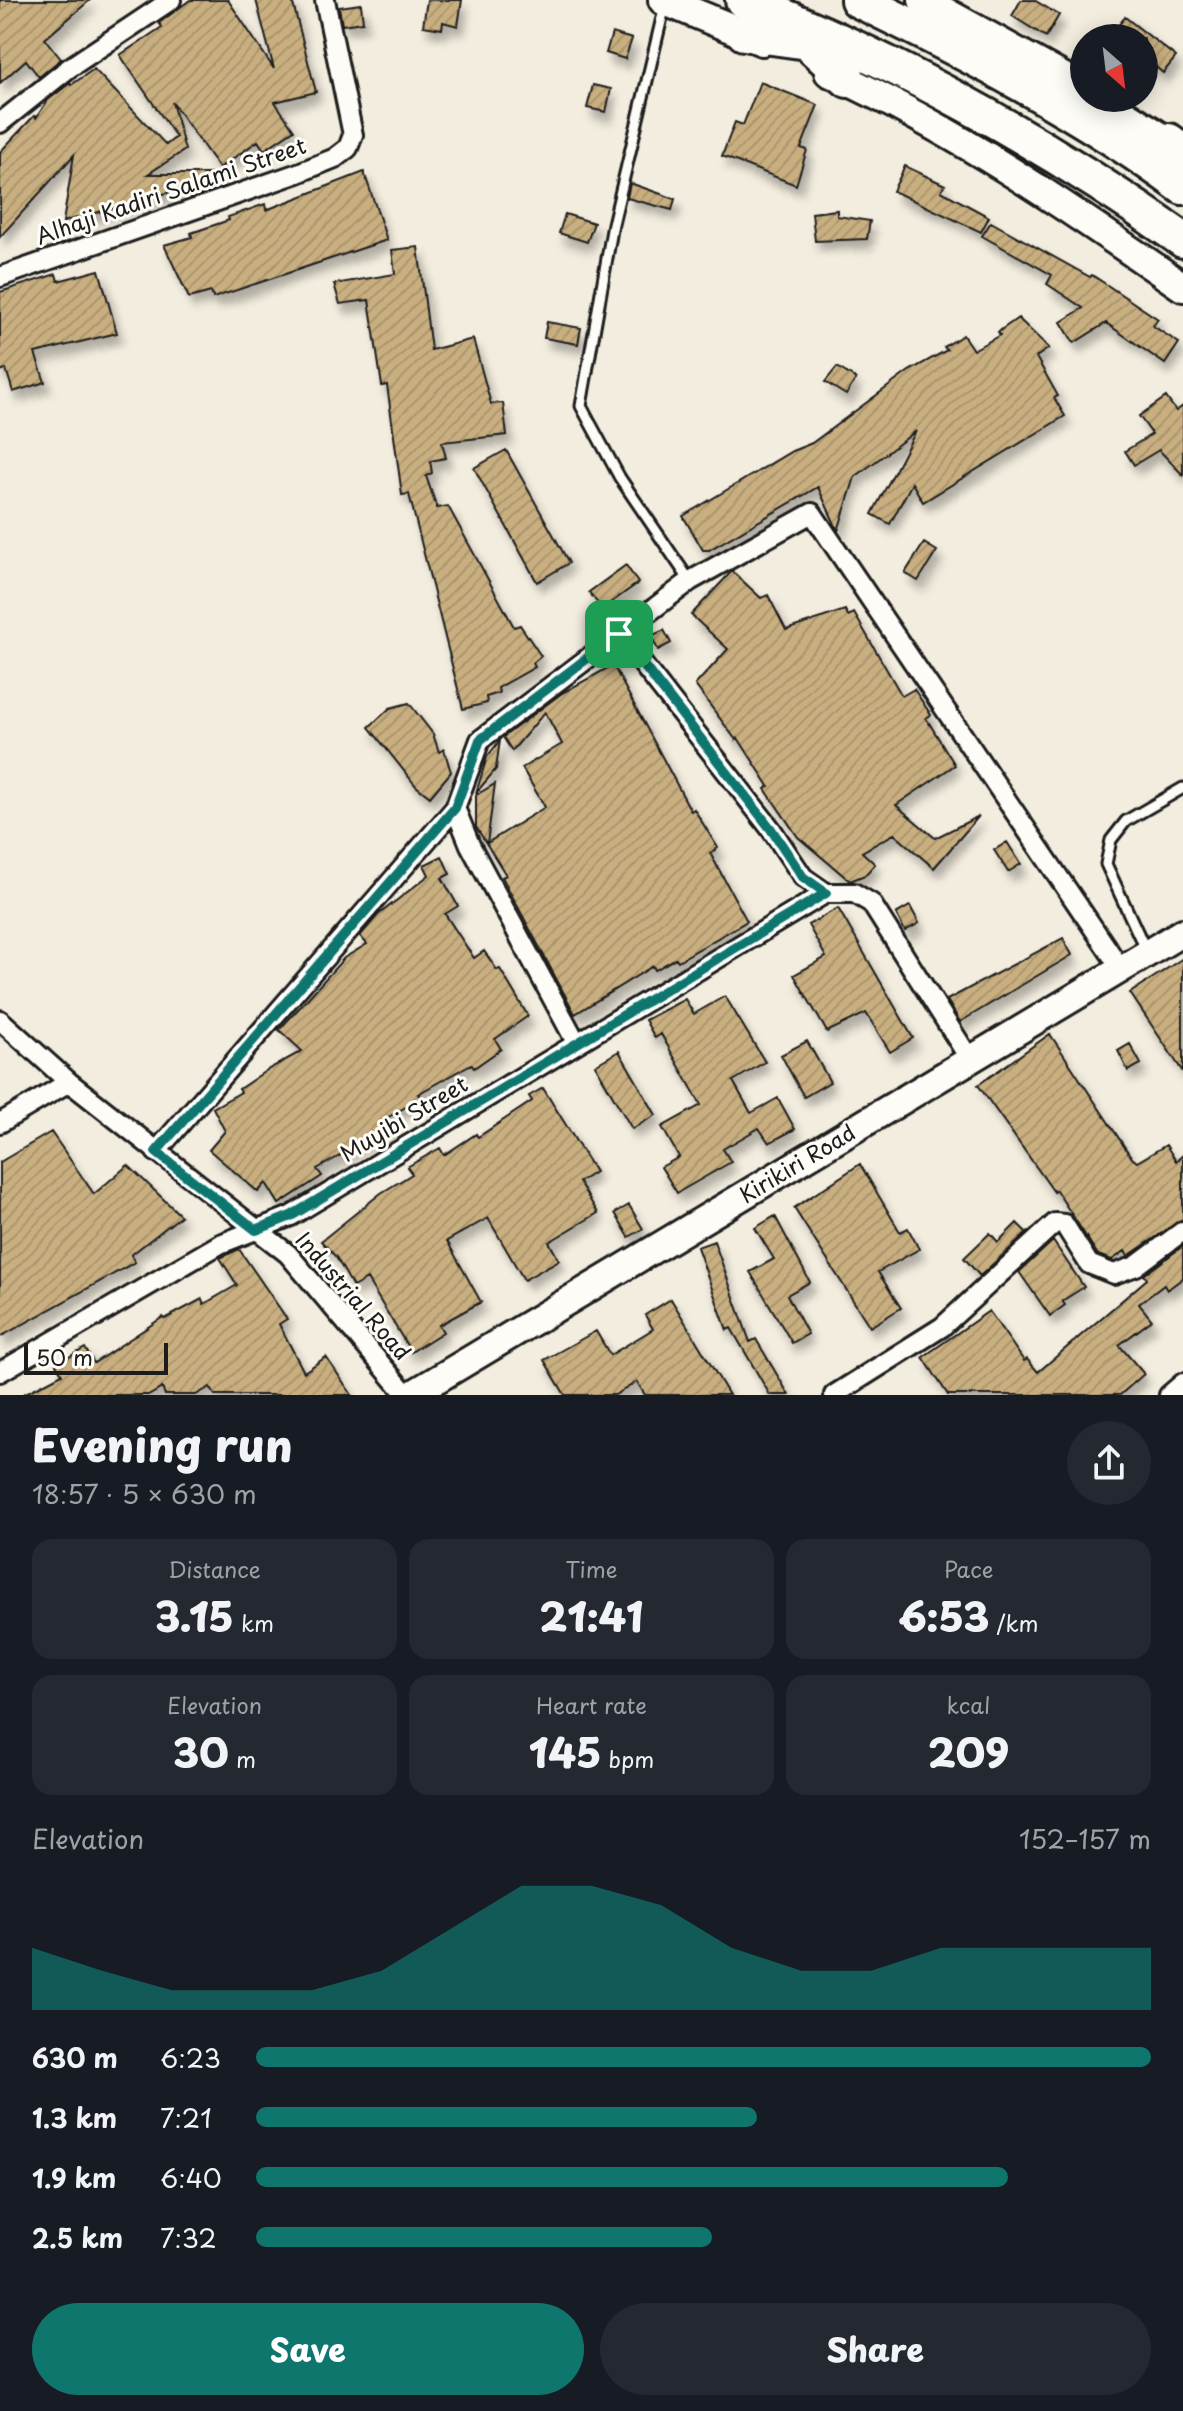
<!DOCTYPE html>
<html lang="en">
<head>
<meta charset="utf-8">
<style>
	body { margin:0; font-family:"Playpen Sans",sans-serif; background:#242831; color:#f1f3f6; height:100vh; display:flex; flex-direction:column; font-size:30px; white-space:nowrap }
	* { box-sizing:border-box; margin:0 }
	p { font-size:26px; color:#9ea1a6 }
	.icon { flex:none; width:44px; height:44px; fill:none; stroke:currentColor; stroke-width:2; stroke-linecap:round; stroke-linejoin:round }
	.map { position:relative; height:1395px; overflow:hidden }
	.panel { display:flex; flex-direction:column; background:#171b24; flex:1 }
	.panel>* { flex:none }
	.needle { width:52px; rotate:152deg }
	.tools { position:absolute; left:1070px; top:24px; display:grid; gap:16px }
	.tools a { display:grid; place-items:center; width:88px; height:88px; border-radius:50%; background:#171b24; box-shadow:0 4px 20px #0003; font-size:40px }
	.scale { position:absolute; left:24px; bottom:20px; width:144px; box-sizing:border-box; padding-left:8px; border:4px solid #1c1c1c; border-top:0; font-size:22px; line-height:28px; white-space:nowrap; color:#1c1c1c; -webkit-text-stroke:6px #fdfcf7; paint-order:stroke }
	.pin { position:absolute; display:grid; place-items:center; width:68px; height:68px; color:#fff; margin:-34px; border-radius:16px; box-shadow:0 4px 12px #0006 }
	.round { display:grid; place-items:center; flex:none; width:84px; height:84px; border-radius:42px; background:#242831 }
	.summary { display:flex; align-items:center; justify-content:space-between; height:136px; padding:0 32px }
	h1 { font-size:44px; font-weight:800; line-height:60px }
	.metrics { display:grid; grid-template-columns:repeat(3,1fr); gap:12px; height:136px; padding:8px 32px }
	.metrics div { display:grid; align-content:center; border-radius:20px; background:#242831; text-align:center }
	.metrics b { font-size:40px; font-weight:800 }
	.metrics small { font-size:22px; font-weight:400 }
	.metrics p { font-size:22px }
	.chart { height:224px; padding:16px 32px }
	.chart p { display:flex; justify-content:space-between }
	.chart svg { width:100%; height:144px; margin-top:8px; fill:#0f766e; opacity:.7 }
	.button { display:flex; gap:16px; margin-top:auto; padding:16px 32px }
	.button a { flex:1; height:92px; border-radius:48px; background:#0f766e; color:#fff; font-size:32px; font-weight:800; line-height:92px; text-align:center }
	.button a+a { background:#242831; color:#f1f3f6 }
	ul { padding:0 32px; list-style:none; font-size:26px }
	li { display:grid; grid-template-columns:128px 96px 1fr; align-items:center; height:60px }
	li i { height:20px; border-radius:10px; background:#0f766e }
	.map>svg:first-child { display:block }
	.building { fill:url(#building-hatch); stroke:#1c1c1c; stroke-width:2; filter:url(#shadow) }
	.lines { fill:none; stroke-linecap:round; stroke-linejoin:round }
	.service-casing { stroke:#1c1c1c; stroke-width:15 }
	.minor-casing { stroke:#1c1c1c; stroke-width:24 }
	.secondary-casing { stroke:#1c1c1c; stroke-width:32 }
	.primary-casing { stroke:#1c1c1c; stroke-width:34 }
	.motorway-casing { stroke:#1c1c1c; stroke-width:40 }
	.service { stroke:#fdfcf7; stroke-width:9 }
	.minor { stroke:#fdfcf7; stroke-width:18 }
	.secondary { stroke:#fdfcf7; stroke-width:26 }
	.primary { stroke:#fdfcf7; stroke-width:28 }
	.motorway { stroke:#fdfcf7; stroke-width:34 }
	.route-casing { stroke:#fff; stroke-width:16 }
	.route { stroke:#0f766e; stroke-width:10 }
	.labels { text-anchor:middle; stroke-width:6; stroke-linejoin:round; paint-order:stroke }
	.street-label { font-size:22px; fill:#1c1c1c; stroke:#fdfcf7 }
</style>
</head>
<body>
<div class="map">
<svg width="1183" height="1395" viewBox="0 0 1183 1395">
	<defs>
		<pattern id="building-hatch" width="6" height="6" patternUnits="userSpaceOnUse" patternTransform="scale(2)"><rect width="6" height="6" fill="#c9af80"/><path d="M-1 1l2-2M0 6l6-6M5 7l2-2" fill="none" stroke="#ac966e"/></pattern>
		<filter id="shadow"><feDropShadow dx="5" dy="9" stdDeviation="4" flood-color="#0004"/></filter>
	</defs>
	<rect width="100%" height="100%" fill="#f3eddf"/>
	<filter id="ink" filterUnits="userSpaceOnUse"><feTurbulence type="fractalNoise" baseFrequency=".0125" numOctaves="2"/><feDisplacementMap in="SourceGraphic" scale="16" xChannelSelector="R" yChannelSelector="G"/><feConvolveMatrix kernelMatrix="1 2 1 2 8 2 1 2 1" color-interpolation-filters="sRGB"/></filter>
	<g filter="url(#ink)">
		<!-- building -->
		<path class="building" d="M0 0H90L45 39 61 59 39 77 26 60 0 83Z
			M190 0H228L274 69 256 0H292L316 92 275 102 294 130 264 150 258 141 219 168 172 102 185 150 148 174H217V179L63 222 74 155 0 237V152L34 116 36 118 48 100 70 83 71 85 94 69 166 145 176 137 120 55 162 27 159 23Z
			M427 0H462L458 26 443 22 442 29 423 26Z
			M1021 0H1034L1059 15 1046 37 1012 16Z
			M361 4 363 22 342 25 339 7Z
			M1125 17 1176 57 1163 73 1144 57V38H1109Z
			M612 33 632 39 625 59 606 53Z
			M760 82 818 105 801 148 807 150 796 185 722 156 735 122 743 125Z
			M593 85 611 89 606 112 587 108Z
			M905 166 945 185 941 191 989 217 981 232 893 191Z
			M364 172 387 240 213 298 211 292 189 298 164 245 192 237 191 233 229 220 228 217 265 204 266 210Z
			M630 183 675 199 672 210 627 198Z
			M837 210V216L870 221 867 239 815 241 812 213Z
			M565 214 594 223 587 242 559 233Z
			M991 222 1090 277 1092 275 1158 319 1153 326 1179 343 1165 364 1106 323 1074 343 1061 322 1083 308 1047 284 1052 275 982 236Z
			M418 247 431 350 473 339 491 404 503 403 507 435 442 442 446 458 430 461 432 473 426 476 437 508 448 506 514 627 520 625 541 656 533 663 535 667 498 688 499 693 486 697 487 703 463 709 409 494 402 495 387 385 382 386 369 300 340 304 334 284 395 274 392 250Z
			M99 270 117 333 35 353 45 382 13 392 6 369 0 371V292L56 274 58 281Z
			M1018 318 1049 348 1036 357 1058 396 1054 398 1065 416 923 502 912 483 890 524 872 514 916 431 855 477 838 531 818 487 709 550H703L683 516 792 451 812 443 909 371 947 350 944 347 963 335 973 350 1000 335 998 332Z
			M547 322 581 328 578 344 544 338Z
			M837 367 856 379 846 395 825 382Z
			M1166 397 1176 411 1183 406V475L1159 450 1134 465 1125 451 1152 434 1139 416Z
			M506 450 569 563 537 582 474 468Z
			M924 543 937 551 918 581 905 573Z
			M626 565 638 583 602 609 589 592Z
			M732 571 761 598 768 595 786 630 845 610 848 616 854 613 902 696 914 689 931 715 926 718 955 765 896 805 935 838 979 816 934 868 894 834 862 852 875 864 865 875 850 881 798 837 765 789 769 786 738 738 736 740 695 685 728 649 691 615Z
			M664 630 671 643 658 650 651 636Z
			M613 665 691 811 694 809 718 848 710 853 747 921 678 961 676 958 655 970 653 966 575 1014 502 877 506 875 476 827V795L495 784 487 843 545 807 522 768 562 744 545 712 512 751 503 737 562 693Z
			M409 703 433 734 439 752 444 749 451 772 430 797 416 786 369 727 390 708Z
			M500 740 496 769 476 793 487 757Z
			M1007 842 1021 864 1008 872 994 850Z
			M442 856 450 874 442 878 458 906 445 914 474 958 484 951 497 970 500 969 528 1016 495 1039 501 1049 474 1068 471 1064 418 1094 421 1098 385 1119 390 1127 317 1169 322 1176 279 1204 266 1183 258 1192 209 1150 225 1131 213 1108 241 1092 239 1089 267 1070 302 1051 279 1030 344 958 367 944 360 936 378 915 429 875 424 865Z
			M910 906 919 923 905 931 896 914Z
			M838 908 913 1038 890 1052 866 1013 827 1032 794 975 826 957 808 925Z
			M1063 938 1072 955 960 1022 947 1000Z
			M1183 958V1072L1130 993Z
			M725 996 765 1062 733 1081 751 1113 778 1098 795 1129 769 1143 759 1128 723 1149 731 1162 677 1193 661 1167 679 1157 662 1127 701 1105 661 1034 655 1038 645 1020 685 999 694 1014Z
			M1050 1034 1132 1158 1137 1162 1166 1145 1176 1161 1183 1155V1219L1128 1256 1125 1251 1112 1260 1098 1255 1056 1190 1054 1192 978 1085Z
			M807 1041 830 1082 804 1097 781 1055Z
			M1130 1044 1141 1064 1128 1071 1118 1051Z
			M619 1051 656 1115 632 1129 595 1065Z
			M543 1088 595 1172 579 1182 598 1213 549 1242 559 1260 524 1280 488 1218 447 1241 481 1302 439 1325 443 1332 411 1352 367 1279 353 1287 336 1257 321 1241 381 1193 412 1174 407 1167 440 1148 444 1155 476 1134 478 1137 532 1101 529 1096Z
			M51 1132 94 1194 128 1165 181 1216 131 1255 135 1262 0 1337V1162Z
			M860 1164 900 1232 908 1228 919 1249 878 1272 901 1308 870 1327 794 1208Z
			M629 1205 643 1229 629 1237 615 1213Z
			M775 1216 810 1282 787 1295 808 1334 792 1343 750 1272 774 1259 755 1228Z
			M1017 1223 1027 1233 980 1276 964 1258 990 1233 998 1242Z
			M714 1241 750 1342 756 1339 789 1395H770L731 1328 727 1330 697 1247Z
			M1053 1241 1084 1287 1062 1301 1065 1305 1050 1316 1019 1272Z
			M1183 1246V1278L1167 1290 1164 1285 1139 1304 1152 1320 1119 1345 1144 1374 1120 1395H948L923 1357 989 1311 1024 1361 1027 1359 1038 1372 1147 1279 1144 1275Z
			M239 1249 287 1319 279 1324 304 1372 326 1357 352 1395H215L210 1387 196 1395H165L162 1388 150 1395H22L62 1374 56 1364 85 1348 94 1363 163 1317 165 1319 202 1299 204 1304 237 1285 220 1258Z
			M671 1299 729 1395H645L637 1382 615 1395H565L544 1360 596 1331 610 1355 653 1329 645 1315Z"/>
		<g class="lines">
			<defs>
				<path id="service" d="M665 5 613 224 581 406 620 478 690 581
					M1147 953 1106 864 1111 840 1126 821 1183 788"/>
				<path id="minor" d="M0 123 69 68 171 0
					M0 277 298 173 335 158 348 148 353 135 325 0
					M619 634 771 829 803 877 826 893H854L871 903 971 1061
					M0 1020 69 1082 288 1254 407 1395
					M576 1042 470 845 455 808 480 740 690 581 812 513 1121 969
					M0 1123 69 1082
					M156 1152 455 808
					M0 1372 220 1244 291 1216 826 893
					M834 1395 942 1327 1055 1223 1064 1224 1089 1264 1114 1274 1136 1266 1183 1231
					M1169 1395 1183 1383"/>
				<path id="secondary" d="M411 1395 1183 932"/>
				<path id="primary" d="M663 0 762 41
					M923 0 1084 89
					M829 72C956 130 1069 208 1183 287
					M1099 98 1183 151"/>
				<path id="motorway" d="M743 0C899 61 1047 144 1183 240
					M858 0C970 54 1083 113 1183 187
					M796 32 848 80
					M744 33 815 43
					M1169 141 1183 152"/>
			</defs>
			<!-- service casing -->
			<use href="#service" class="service-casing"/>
			<!-- minor casing -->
			<use href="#minor" class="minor-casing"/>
			<!-- secondary casing -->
			<use href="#secondary" class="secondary-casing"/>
			<!-- primary casing -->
			<use href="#primary" class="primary-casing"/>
			<!-- motorway casing -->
			<use href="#motorway" class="motorway-casing"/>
			<!-- service -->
			<use href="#service" class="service"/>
			<!-- minor -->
			<use href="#minor" class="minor"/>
			<!-- secondary -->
			<use href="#secondary" class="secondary"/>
			<!-- primary -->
			<use href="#primary" class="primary"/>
			<!-- motorway -->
			<use href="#motorway" class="motorway"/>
		</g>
	</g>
	<g class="lines" filter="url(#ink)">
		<defs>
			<path id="route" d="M619 634 771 829 803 877 826 893 291 1216 256 1230 156 1152 455 808 480 740Z"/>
		</defs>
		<!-- route casing -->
		<use href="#route" class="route-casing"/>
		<!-- route -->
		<use href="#route" class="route"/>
	</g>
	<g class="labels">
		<!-- street labels -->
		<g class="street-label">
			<text transform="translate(171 191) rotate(-19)" y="8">Alhaji Kadiri Salami Street</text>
			<text transform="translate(404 1119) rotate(-31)" y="8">Muyibi Street</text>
			<text transform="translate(797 1164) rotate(-31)" y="8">Kirikiri Road</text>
			<text transform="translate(353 1296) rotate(49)" y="8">Industrial Road</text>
		</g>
	</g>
</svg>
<div class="tools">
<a><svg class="needle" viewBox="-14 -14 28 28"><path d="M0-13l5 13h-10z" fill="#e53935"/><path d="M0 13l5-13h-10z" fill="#9ea1a6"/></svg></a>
</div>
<div class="scale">50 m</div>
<div class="pin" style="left:619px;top:634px;background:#1e9e55"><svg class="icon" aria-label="arrive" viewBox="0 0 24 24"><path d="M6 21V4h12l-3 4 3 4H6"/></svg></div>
</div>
<section class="panel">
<div class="summary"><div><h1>Evening run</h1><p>18:57 · 5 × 630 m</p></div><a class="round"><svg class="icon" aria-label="share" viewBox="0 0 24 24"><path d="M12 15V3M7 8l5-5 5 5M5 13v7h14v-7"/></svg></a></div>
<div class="metrics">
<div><p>Distance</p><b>3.15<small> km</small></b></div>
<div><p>Time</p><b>21:41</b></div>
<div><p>Pace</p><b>6:53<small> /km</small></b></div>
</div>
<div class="metrics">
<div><p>Elevation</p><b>30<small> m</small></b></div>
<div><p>Heart rate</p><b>145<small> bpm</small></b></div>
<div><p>kcal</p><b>209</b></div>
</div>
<div class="chart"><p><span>Elevation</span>152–157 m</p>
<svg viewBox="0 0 160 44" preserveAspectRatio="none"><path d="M0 44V25L10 32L20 38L30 38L40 38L50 32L60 19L70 6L80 6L90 12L100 25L110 32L120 32L130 25L140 25L150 25L160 25V44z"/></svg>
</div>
<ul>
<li><b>630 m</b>6:23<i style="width:100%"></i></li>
<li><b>1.3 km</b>7:21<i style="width:56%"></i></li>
<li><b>1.9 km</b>6:40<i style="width:84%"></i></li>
<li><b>2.5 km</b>7:32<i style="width:51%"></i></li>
</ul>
<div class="button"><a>Save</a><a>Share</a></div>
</section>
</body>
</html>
